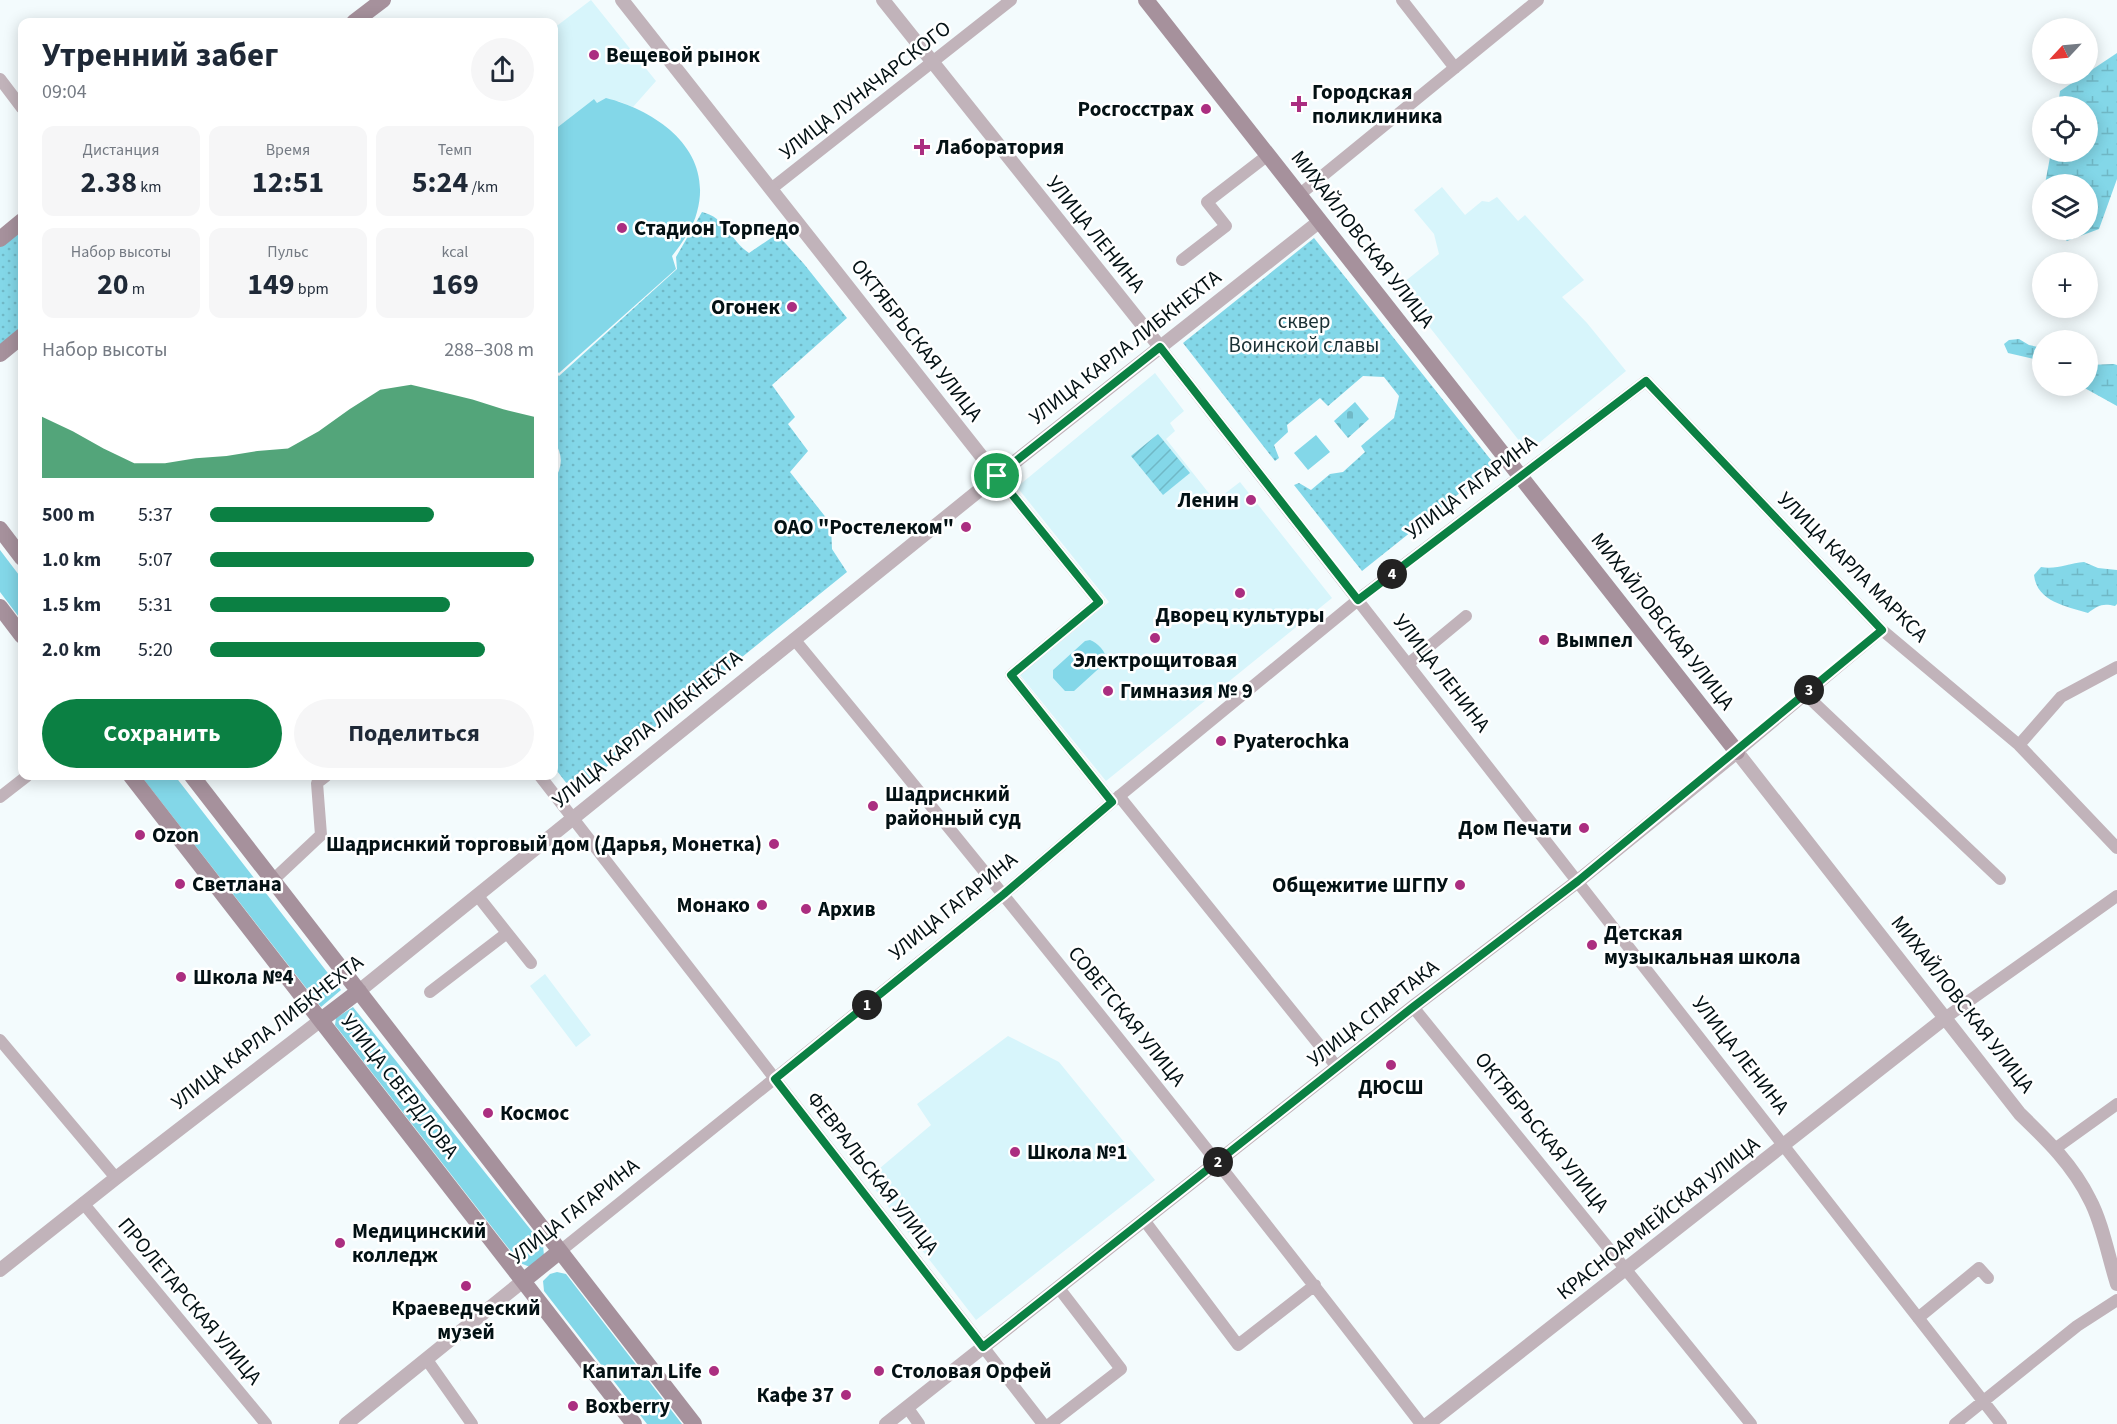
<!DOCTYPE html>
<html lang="ru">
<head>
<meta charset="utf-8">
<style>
	body { margin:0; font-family:"Source Sans 3",sans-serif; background:#f6f6f7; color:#1f2937; height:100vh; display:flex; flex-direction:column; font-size:22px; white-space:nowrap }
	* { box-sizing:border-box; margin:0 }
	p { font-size:20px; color:#747a83 }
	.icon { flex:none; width:33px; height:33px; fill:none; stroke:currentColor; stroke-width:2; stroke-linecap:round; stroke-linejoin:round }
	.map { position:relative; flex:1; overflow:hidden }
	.sheet { position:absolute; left:18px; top:18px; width:540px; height:762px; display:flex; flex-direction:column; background:#fff; border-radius:12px; box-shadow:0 3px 15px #0003 }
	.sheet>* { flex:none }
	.needle { width:39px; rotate:244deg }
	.tools { position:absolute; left:2032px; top:18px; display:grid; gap:12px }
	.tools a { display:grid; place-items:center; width:66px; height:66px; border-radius:50%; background:#fff; box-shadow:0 3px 15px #0003; font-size:30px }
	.pin { position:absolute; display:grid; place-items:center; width:51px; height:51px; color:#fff; margin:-26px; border:3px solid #fff; border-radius:50%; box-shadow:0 2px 6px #0007 }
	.km { position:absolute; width:30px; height:30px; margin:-15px; border-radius:50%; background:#222; color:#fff; font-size:16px; line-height:30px; text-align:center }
	.round { display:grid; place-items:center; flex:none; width:63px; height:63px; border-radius:32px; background:#f6f6f7 }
	.headline { display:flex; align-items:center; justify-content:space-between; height:102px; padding:0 24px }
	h1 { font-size:33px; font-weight:700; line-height:45px }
	.stats { display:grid; grid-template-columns:repeat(3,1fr); gap:9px; height:102px; padding:6px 24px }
	.stats div { display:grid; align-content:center; border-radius:12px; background:#f6f6f7; text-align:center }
	.stats b { font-size:30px; font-weight:700 }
	.stats small { font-size:16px; font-weight:400 }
	.stats p { font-size:16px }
	.chart { height:168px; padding:12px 24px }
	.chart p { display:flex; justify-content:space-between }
	.chart svg { width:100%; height:108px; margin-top:6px; fill:#0b8043; opacity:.7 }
	.cta { display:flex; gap:12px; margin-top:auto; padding:12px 24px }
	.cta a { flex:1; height:69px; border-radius:36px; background:#0b8043; color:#fff; font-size:24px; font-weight:700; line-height:69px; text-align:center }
	.cta a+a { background:#f6f6f7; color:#1f2937 }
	ul { padding:0 24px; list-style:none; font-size:20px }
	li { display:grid; grid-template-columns:96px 72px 1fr; align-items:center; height:45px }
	li i { height:15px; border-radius:8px; background:#0b8043 }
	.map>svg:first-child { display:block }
	.built { fill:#d7f5fb }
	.grass { fill:#83d7e8 }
	.wetland { fill:url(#wetland-marsh) }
	.cemetery { fill:url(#cemetery-stones) }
	.park { fill:url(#park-dots) }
	.garden { fill:url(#garden-furrows) }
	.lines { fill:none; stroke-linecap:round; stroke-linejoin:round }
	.minor { stroke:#c1b3ba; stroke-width:12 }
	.tertiary { stroke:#c1b3ba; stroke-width:14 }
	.secondary { stroke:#a6919c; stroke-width:16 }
	.route-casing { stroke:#fff; stroke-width:12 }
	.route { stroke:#0b8043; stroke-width:8 }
	.poi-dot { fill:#ab2e80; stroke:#fff; stroke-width:2 }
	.labels { text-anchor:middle; stroke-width:5; stroke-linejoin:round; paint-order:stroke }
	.poi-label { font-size:21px; font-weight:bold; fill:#031114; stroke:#fff; text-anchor:start }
	.street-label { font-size:21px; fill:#031114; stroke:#fff }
	.park-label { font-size:21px; fill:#1a3034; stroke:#fff }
</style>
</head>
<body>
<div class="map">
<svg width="2117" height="1424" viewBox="0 0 2117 1424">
	<defs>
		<pattern id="wetland-marsh" width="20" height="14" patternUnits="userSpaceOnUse" patternTransform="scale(1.5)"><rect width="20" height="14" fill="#83d7e8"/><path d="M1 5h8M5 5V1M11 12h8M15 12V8" fill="none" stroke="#70b8c6"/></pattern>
		<pattern id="cemetery-stones" width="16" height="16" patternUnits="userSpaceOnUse" patternTransform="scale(1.5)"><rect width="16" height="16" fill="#83d7e8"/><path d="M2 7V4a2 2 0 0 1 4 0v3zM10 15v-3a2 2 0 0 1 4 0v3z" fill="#70b8c6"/></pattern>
		<pattern id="park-dots" width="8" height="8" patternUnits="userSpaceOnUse" patternTransform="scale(1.5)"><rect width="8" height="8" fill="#83d7e8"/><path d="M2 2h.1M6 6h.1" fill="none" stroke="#70b8c6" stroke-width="1.8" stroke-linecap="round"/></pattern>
		<pattern id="garden-furrows" width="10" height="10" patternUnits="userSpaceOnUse" patternTransform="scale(1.5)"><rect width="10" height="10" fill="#83d7e8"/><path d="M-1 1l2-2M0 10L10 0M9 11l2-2" fill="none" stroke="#70b8c6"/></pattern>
	</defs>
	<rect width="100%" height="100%" fill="#f3fbfd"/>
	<!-- built -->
	<path class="built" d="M591 0 656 81 633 107 618 101 597 103 594 99 554 130V28Z
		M1442 187 1465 215 1482 201 1489 202 1497 197 1518 221 1525 215 1584 280 1562 297 1587 323 1626 371 1528 452 1398 287 1439 254 1434 234 1414 210Z
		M1155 373 1184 411 1170 423 1175 431 1166 439 1215 501 1240 482 1332 598 1106 781 1020 675 1109 602 1017 487Z
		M545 974 591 1035 576 1047 530 986Z
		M1008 1036 1059 1062 1155 1180 976 1320 867 1179 931 1125 917 1104Z"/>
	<!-- grass -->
	<path class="grass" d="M606 98C657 111 714 150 697 212 693 228 682 243 672 256L676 269 559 373 554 369V130L594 99 597 103Z
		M1316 435 1330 452 1308 470 1294 453Z
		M0 550 22 579V621L0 592Z
		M1090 640C1098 643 1108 653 1106 662L1074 691H1065L1053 678V670L1085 641Z
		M141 776H175L341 990 321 1007Z
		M353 1007 543 1245 544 1256 530 1267 520 1263 335 1025 336 1018Z
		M557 1272 566 1274 682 1424H647L544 1291 543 1281 550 1274Z"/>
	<!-- wetland -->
	<path class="wetland" d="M2117 53V179L2099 229 2067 241 2056 230H2088V184H2045L2051 152H2088V106H2058L2060 91Z
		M2019 339 2029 345 2043 348V361L2008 353 2004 344 2009 340Z
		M2114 364 2117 365V406L2081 386H2088V365Z
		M2084 562 2098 568 2117 570V604L2115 606C2103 603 2098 605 2088 613 2066 606 2037 602 2034 575L2041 567C2056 570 2069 563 2084 562Z"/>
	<!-- cemetery -->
	<path class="cemetery" d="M1355 402 1369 419 1348 438 1334 421Z"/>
	<!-- park -->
	<path class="park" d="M702 212C725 217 731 241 749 253L777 234 804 264 847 318 772 385 795 417 788 424 808 451 790 472 831 524 832 549 847 572 574 793 554 767V480C563 467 563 454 554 441V372L559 376 677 269 676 257Z
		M22 221V336L0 354V239Z
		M1314 238 1495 465 1362 571 1294 485 1299 483 1311 490 1330 474 1343 472 1365 452 1361 446 1394 418 1399 396 1384 377 1363 376 1328 406 1320 398 1287 425 1288 432 1274 445 1279 458 1275 461 1183 343Z"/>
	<!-- garden -->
	<path class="garden" d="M1158 434 1190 473 1163 495 1131 456Z"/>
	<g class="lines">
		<!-- minor -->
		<path class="minor" d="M1402 0 1455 68
			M0 79 22 108
			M771 189 1011 0
			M1299 195 1538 0
			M1182 260 1226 226 1207 202 1268 155
			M1160 347 2001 1424
			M997 476 1099 602 1011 675 1112 802
			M794 639C1007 897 1217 1158 1421 1424
			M1408 664 1466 616
			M1805 694 2000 879
			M2019 745 2061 697 2117 667
			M1737 752 1882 630
			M540 776 1043 1424
			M1119 796 1337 1067
			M0 797 27 776
			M273 880 321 835 317 783 326 776
			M477 895 531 963
			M430 992 507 933
			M1413 1007 1751 1424
			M1945 1018 2117 896
			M0 1040 116 1178
			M2056 1148 2117 1104
			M83 1203 266 1424
			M1144 1220 1238 1345 1315 1285
			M559 1252 1004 894 1112 802 1364 595 1646 381 1882 630 2019 745 2117 848
			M1918 1318 1979 1268 1988 1278
			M427 1360 472 1424
			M907 1407 919 1424
			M1050 1424 1121 1369 1058 1287
			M1955 1424 2077 1326 2117 1300"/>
		<!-- tertiary -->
		<path class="tertiary" d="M622 0 997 476
			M883 0 1160 347
			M359 991 997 476 1320 221
			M0 1270 116 1178 321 1020
			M346 1424 523 1281
			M886 1424 1413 1007 1578 881 1737 752 2020 1114C2047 1140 2073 1165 2090 1200 2102 1222 2109 1259 2117 1284
			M1428 1424 1945 1018"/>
		<!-- secondary -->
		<path class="secondary" d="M1146 0 1737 752
			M354 22 383 0
			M0 239 22 221
			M0 354 22 336
			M0 529 22 558
			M0 607 22 636
			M131 776 634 1424
			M192 776 694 1424
			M321 1020 359 991
			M523 1281 559 1252"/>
	</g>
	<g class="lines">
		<defs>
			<path id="route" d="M1160 347 1358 600 1646 381 1882 630 1578 881 1413 1007 983 1347 775 1079 1004 894 1112 802 1011 675 1099 602 997 476Z"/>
		</defs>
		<!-- route casing -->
		<use href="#route" class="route-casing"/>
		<!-- route -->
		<use href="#route" class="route"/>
	</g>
	<!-- markers -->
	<g class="poi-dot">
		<circle cx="594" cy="55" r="6"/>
		<path d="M1296 95h6v6h6v6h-6v6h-6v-6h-6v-6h6z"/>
		<circle cx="1206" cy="109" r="6"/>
		<path d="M919 138h6v6h6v6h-6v6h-6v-6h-6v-6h6z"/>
		<circle cx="622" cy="228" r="6"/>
		<circle cx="792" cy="307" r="6"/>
		<circle cx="1251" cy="500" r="6"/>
		<circle cx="966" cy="527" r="6"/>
		<circle cx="1240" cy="593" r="6"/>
		<circle cx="1155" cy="638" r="6"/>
		<circle cx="1544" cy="640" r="6"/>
		<circle cx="1108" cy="691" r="6"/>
		<circle cx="1221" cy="741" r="6"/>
		<circle cx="873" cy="806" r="6"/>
		<circle cx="1584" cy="828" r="6"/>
		<circle cx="140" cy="835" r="6"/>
		<circle cx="774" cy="844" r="6"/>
		<circle cx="180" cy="884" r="6"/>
		<circle cx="1460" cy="885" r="6"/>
		<circle cx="762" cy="905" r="6"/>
		<circle cx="806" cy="909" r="6"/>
		<circle cx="1592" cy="945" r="6"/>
		<circle cx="181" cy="977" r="6"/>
		<circle cx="1391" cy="1065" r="6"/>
		<circle cx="488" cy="1113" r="6"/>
		<circle cx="1015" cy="1152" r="6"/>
		<circle cx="340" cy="1243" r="6"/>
		<circle cx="466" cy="1286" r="6"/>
		<circle cx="714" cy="1371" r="6"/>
		<circle cx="879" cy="1371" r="6"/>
		<circle cx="846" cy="1395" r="6"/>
		<circle cx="573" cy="1406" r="6"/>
	</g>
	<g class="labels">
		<!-- poi labels -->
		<g class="poi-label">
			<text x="606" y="62">Вещевой рынок</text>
			<text x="1312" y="99">Городская<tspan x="1312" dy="24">поликлиника</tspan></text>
			<text x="1194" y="116" text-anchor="end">Росгосстрах</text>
			<text x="936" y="154">Лаборатория</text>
			<text x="634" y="235">Стадион Торпедо</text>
			<text x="780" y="314" text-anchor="end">Огонек</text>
			<text x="1239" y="507" text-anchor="end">Ленин</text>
			<text x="954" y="534" text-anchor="end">ОАО "Ростелеком"</text>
			<text x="1240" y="622" text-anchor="middle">Дворец культуры</text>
			<text x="1556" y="647">Вымпел</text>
			<text x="1155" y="667" text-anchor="middle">Электрощитовая</text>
			<text x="1120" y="698">Гимназия № 9</text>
			<text x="1233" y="748">Pyaterochka</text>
			<text x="885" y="801">Шадриснкий<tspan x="885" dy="24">районный суд</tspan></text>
			<text x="1572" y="835" text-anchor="end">Дом Печати</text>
			<text x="152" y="842">Ozon</text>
			<text x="762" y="851" text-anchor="end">Шадриснкий торговый дом (Дарья, Монетка)</text>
			<text x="192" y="891">Светлана</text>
			<text x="1448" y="892" text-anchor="end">Общежитие ШГПУ</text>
			<text x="750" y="912" text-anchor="end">Монако</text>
			<text x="818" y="916">Архив</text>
			<text x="1604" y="940">Детская<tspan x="1604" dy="24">музыкальная школа</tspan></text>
			<text x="193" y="984">Школа №4</text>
			<text x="1391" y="1094" text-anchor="middle">ДЮСШ</text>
			<text x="500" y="1120">Космос</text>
			<text x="1027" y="1159">Школа №1</text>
			<text x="352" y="1238">Медицинский<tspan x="352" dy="24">колледж</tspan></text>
			<text x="466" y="1315" text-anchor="middle">Краеведческий<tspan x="466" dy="24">музей</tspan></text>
			<text x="702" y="1378" text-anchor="end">Капитал Life</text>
			<text x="891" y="1378">Столовая Орфей</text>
			<text x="834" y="1402" text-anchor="end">Кафе 37</text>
			<text x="585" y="1413">Boxberry</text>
		</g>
		<!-- street labels -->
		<g class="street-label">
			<text transform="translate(865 90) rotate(-38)" y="7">УЛИЦА ЛУНАЧАРСКОГО</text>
			<text transform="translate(1096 234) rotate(51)" y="7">УЛИЦА ЛЕНИНА</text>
			<text transform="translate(1363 239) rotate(52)" y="7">МИХАЙЛОВСКАЯ УЛИЦА</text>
			<text transform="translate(917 340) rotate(52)" y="7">ОКТЯБРЬСКАЯ УЛИЦА</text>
			<text transform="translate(1125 347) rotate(-38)" y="7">УЛИЦА КАРЛА ЛИБКНЕХТА</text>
			<text transform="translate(1471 487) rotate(-37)" y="7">УЛИЦА ГАГАРИНА</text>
			<text transform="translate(1853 567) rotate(45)" y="7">УЛИЦА КАРЛА МАРКСА</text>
			<text transform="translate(1663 621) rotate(52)" y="7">МИХАЙЛОВСКАЯ УЛИЦА</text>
			<text transform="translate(1442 673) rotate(52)" y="7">УЛИЦА ЛЕНИНА</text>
			<text transform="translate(647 729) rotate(-39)" y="7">УЛИЦА КАРЛА ЛИБКНЕХТА</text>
			<text transform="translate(953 906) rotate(-39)" y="7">УЛИЦА ГАГАРИНА</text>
			<text transform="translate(1963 1004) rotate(52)" y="7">МИХАЙЛОВСКАЯ УЛИЦА</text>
			<text transform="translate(1373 1013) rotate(-38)" y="7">УЛИЦА СПАРТАКА</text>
			<text transform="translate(1127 1016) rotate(51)" y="7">СОВЕТСКАЯ УЛИЦА</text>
			<text transform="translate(267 1032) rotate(-38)" y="7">УЛИЦА КАРЛА ЛИБКНЕХТА</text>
			<text transform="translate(1741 1055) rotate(52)" y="7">УЛИЦА ЛЕНИНА</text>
			<text transform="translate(400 1086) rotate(52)" y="7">УЛИЦА СВЕРДЛОВА</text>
			<text transform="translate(1542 1132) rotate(51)" y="7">ОКТЯБРЬСКАЯ УЛИЦА</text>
			<text transform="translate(873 1173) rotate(52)" y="7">ФЕВРАЛЬСКАЯ УЛИЦА</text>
			<text transform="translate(574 1211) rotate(-38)" y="7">УЛИЦА ГАГАРИНА</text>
			<text transform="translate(1658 1218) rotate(-38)" y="7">КРАСНОАРМЕЙСКАЯ УЛИЦА</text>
			<text transform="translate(190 1301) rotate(50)" y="7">ПРОЛЕТАРСКАЯ УЛИЦА</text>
		</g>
		<!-- park labels -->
		<g class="park-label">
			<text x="1304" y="328">сквер<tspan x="1304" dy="24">Воинской славы</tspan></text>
		</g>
	</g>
</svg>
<div class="tools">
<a><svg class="needle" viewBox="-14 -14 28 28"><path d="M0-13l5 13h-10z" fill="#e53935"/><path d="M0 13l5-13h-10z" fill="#747a83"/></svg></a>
<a><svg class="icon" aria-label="locate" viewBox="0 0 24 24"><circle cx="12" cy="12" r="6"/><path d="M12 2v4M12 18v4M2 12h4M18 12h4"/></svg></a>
<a><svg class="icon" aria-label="layers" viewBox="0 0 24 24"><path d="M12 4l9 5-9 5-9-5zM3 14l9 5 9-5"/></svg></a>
<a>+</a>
<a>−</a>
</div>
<div class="pin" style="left:997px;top:476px;background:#1e9e55"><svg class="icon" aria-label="arrive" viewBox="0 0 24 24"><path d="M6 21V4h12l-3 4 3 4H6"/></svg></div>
<b class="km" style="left:867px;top:1005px">1</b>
<b class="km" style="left:1218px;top:1162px">2</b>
<b class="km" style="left:1809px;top:690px">3</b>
<b class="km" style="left:1392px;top:574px">4</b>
<section class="sheet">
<div class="headline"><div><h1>Утренний забег</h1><p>09:04</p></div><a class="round"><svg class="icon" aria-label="share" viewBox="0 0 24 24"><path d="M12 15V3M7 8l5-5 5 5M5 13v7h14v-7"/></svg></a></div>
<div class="stats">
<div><p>Дистанция</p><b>2.38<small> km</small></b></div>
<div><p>Время</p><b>12:51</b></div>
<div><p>Темп</p><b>5:24<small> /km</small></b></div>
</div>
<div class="stats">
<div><p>Набор высоты</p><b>20<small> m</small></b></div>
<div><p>Пульс</p><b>149<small> bpm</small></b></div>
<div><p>kcal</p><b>169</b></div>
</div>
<div class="chart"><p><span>Набор высоты</span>288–308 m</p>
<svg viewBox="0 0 160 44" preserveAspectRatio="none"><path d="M0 44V19L10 25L20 32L30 38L40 38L50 36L60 35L70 33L80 32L90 25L100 16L110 8L120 6L130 9L140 12L150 16L160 19V44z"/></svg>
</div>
<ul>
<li><b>500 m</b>5:37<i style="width:69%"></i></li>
<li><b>1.0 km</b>5:07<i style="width:100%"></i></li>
<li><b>1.5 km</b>5:31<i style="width:74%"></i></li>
<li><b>2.0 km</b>5:20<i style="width:85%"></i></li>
</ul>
<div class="cta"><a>Сохранить</a><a>Поделиться</a></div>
</section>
</div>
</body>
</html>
